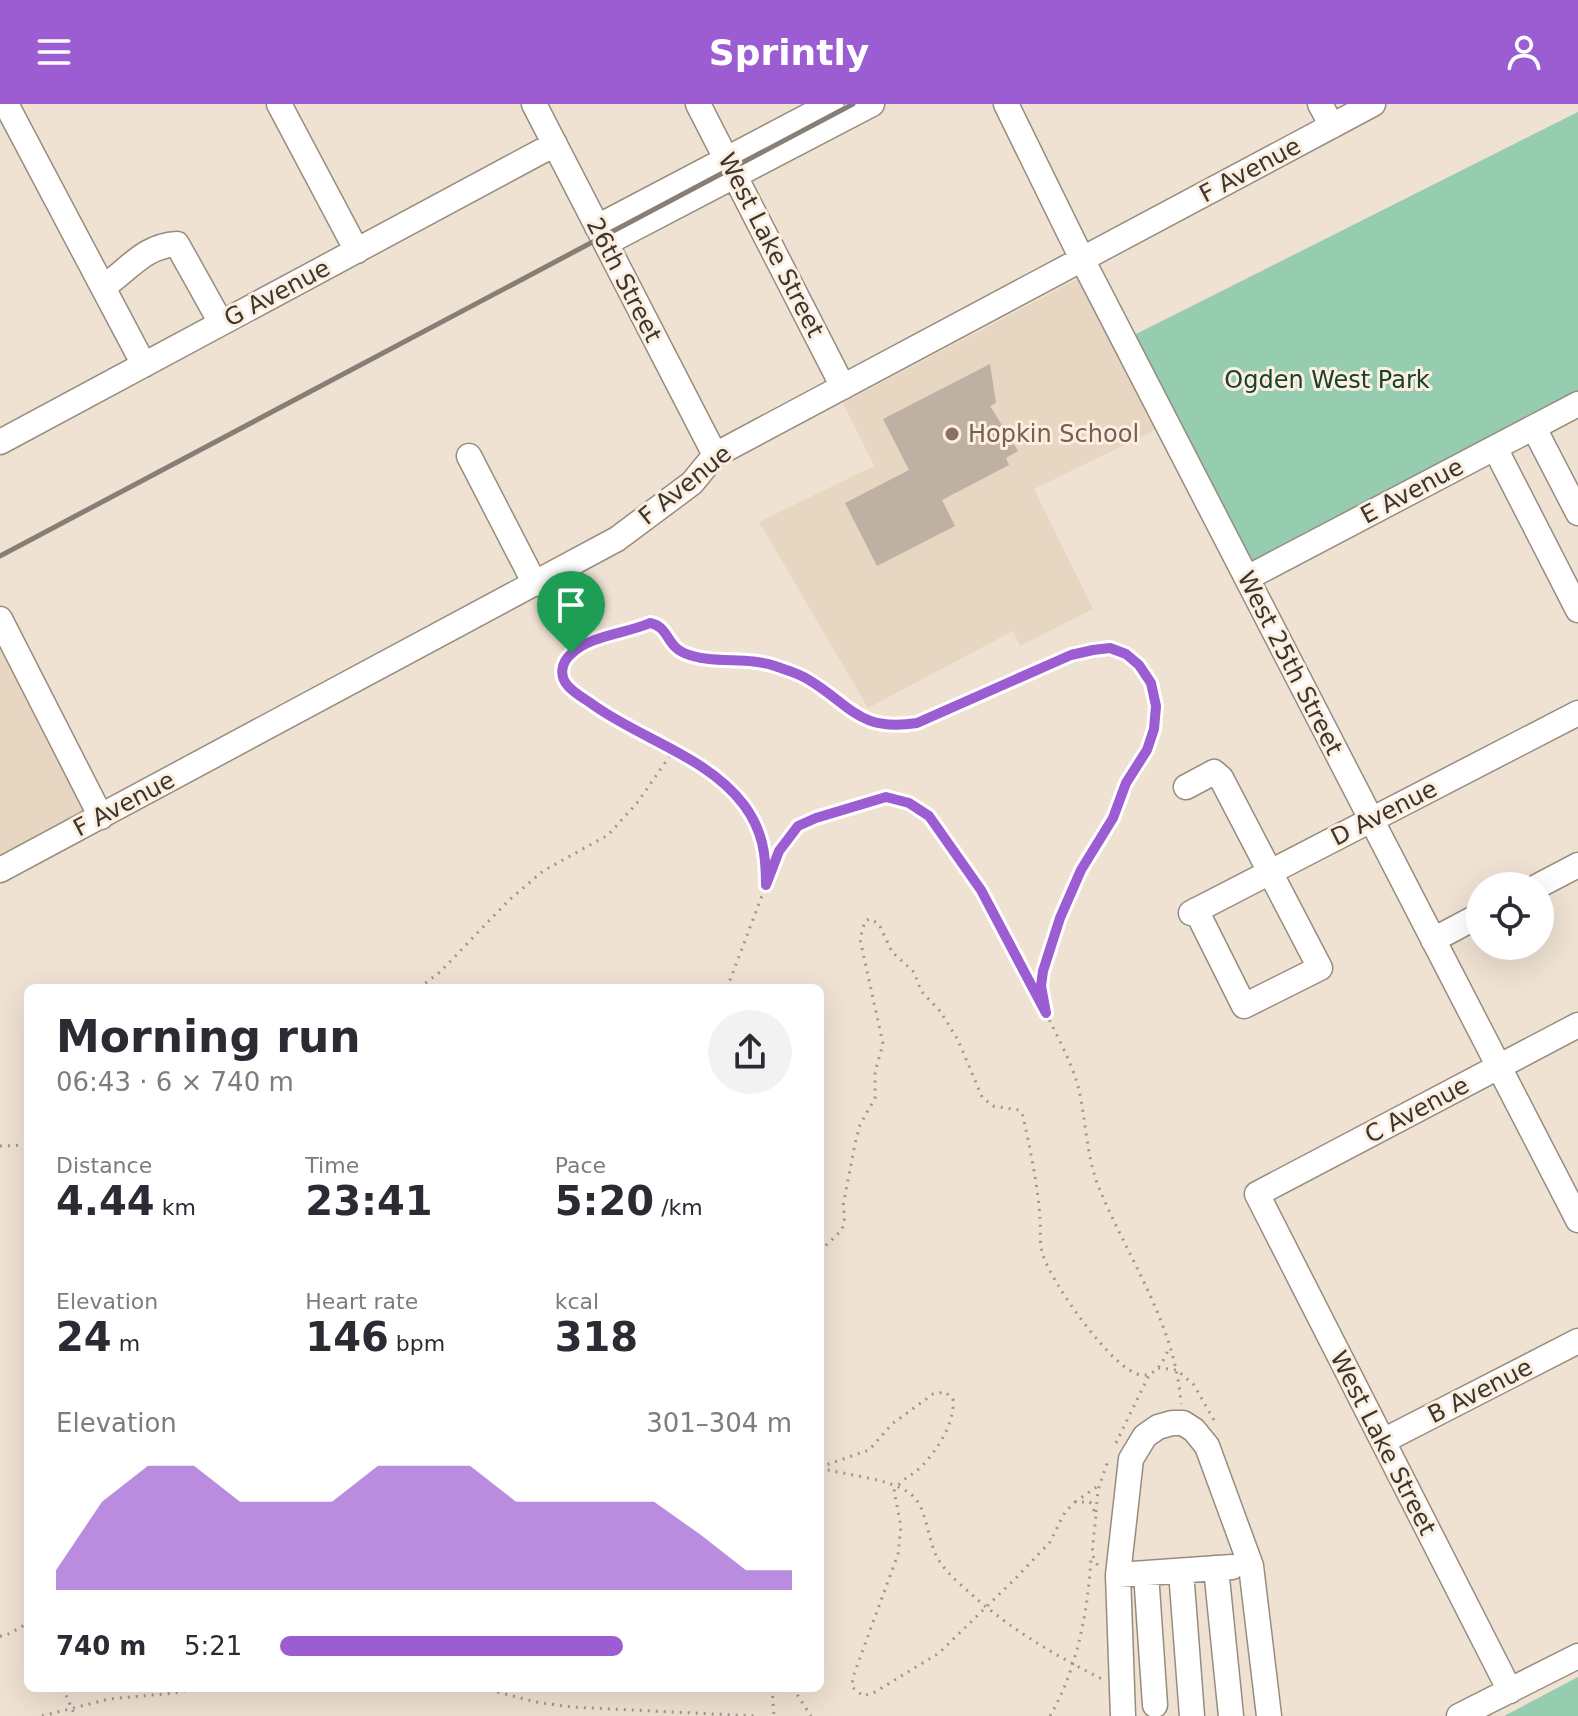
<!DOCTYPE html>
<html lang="en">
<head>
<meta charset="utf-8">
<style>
	body { margin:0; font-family:"DejaVu Sans",sans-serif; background:#f2f2f3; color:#2b2b33; height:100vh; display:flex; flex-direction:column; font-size:30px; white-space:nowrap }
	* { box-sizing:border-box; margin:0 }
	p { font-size:26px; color:#7c7c81 }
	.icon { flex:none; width:44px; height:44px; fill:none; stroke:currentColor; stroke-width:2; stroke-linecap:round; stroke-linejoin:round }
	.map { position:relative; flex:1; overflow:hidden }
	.sheet { position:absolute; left:24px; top:880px; width:800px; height:708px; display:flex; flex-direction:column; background:#fff; border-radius:12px; box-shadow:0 8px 32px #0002 }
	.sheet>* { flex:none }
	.tools { position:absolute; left:1466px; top:768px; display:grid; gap:16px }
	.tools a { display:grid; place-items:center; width:88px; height:88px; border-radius:50%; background:#fff; box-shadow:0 8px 32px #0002; font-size:40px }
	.pin { position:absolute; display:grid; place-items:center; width:68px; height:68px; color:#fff; margin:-82px -34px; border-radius:50% 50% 50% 0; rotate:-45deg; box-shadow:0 0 8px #0007 }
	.pin .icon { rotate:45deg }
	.round { display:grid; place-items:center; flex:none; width:84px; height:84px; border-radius:42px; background:#f2f2f3 }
	.summary { display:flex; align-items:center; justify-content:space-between; height:136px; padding:0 32px }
	h1 { font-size:44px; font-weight:700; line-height:60px }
	.figures { display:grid; grid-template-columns:repeat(3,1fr); gap:12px; height:136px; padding:8px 32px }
	.figures div { display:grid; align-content:center }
	.figures b { font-size:40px; font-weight:700 }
	.figures small { font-size:22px; font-weight:400 }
	.figures p { font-size:22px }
	.chart { height:224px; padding:16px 32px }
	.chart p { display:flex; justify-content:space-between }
	.chart svg { width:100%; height:144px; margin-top:8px; fill:#9c5cd2; opacity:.7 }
	ul { padding:0 32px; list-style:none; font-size:26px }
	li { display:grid; grid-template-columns:128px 96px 1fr; align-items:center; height:60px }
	li i { height:20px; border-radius:10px; background:#9c5cd2 }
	header { display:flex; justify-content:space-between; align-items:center; height:104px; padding:0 32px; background:#9c5cd2; color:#fff; font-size:36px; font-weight:700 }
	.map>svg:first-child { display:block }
	.built { fill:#e7d6c1 }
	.green { fill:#96ccaf }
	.building { fill:#beb1a3 }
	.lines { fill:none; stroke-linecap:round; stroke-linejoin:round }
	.minor-casing { stroke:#988c7e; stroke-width:27 }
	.path { stroke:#a0978c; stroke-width:3; stroke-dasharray:2 6; stroke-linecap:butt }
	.minor { stroke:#fff; stroke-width:24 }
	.rail { stroke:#877e75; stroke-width:5 }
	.route-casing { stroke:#fff; stroke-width:16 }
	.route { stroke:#9c5cd2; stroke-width:10 }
	.education-dot { fill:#8d6e63; stroke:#fcefe0; stroke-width:3 }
	.labels { text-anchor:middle; stroke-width:6; stroke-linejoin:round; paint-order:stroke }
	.street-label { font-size:24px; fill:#3b3630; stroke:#fcefe0 }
	.park-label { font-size:24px; fill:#16432f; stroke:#fcefe0 }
	.education-label { font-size:24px; fill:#785e54; stroke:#fcefe0; text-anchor:start }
</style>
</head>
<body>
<header><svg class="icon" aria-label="menu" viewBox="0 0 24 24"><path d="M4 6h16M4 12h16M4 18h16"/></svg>Sprintly<svg class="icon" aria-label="person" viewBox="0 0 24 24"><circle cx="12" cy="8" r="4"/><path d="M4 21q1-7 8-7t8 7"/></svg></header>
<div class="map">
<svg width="1578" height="1612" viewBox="0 0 1578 1612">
	<rect width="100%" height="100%" fill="#efe2d3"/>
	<!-- built -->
	<path class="built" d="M1078 175 1155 326 1034 385 1093 505 1020 542 1013 527 868 604 759 418 874 362 843 299Z
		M0 534 99 726 0 778Z"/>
	<!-- green -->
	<path class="green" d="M1578 8V288L1252 458 1134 231Z
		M1578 1573V1612H1504Z"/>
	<!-- building -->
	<path class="building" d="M990 260 996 299 990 302 1018 347 1006 354 1009 361 942 396 955 422 877 462 845 399 909 366 883 315Z"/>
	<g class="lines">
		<defs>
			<path id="minor" d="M6 0 144 261
				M279 0 357 147
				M534 0 715 351
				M698 0 843 283
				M1006 0 1082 155 1578 1116
				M1320 0 1332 22
				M597 123 831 0
				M606 139 872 0
				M103 183C129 166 143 142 177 140L221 219
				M1534 324 1578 409
				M0 338 555 40
				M1495 344 1578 506
				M469 352 535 480
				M1247 474 1578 300
				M0 515 101 713
				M1186 683 1214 668 1221 674 1320 864 1244 902 1196 806
				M0 766 617 435 692 379 715 351 1373 0
				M1538 782 1578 761
				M1191 809 1578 609
				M1433 836 1480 811
				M1383 1337 1578 1237
				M1216 1464 1231 1612
				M1181 1467 1192 1612
				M1146 1469 1155 1601
				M1118 1471 1232 1463
				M1510 1587 1257 1090 1578 921
				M1123 1612 1118 1471 1131 1355 1145 1332 1158 1323 1172 1319H1183L1194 1326 1207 1342 1251 1462 1269 1612
				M1459 1612 1578 1552"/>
		</defs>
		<!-- minor casing -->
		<use href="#minor" class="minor-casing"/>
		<!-- path -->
		<path class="path" d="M766 781C766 770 768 756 765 745 747 665 653 645 596 603 582 593 569 585 561 570 570 532 620 532 650 519 668 522 667 542 684 549 712 561 746 552 775 562 786 566 799 569 809 576 852 602 860 628 917 619L1071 551 1093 546 1110 544 1126 550 1139 561 1151 579 1156 602 1154 625 1147 646 1126 679 1113 714 1081 766 1060 814 1043 867 1041 882 1046 909
			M419 884 440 868 508 797 543 767 608 731 637 699 674 646
			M727 884 779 747 798 722 816 714 886 693 909 699 929 712 943 731 981 786 1043 902
			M1046 909C1057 932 1071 957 1078 982 1086 1014 1086 1052 1099 1084 1128 1154 1176 1222 1181 1300
			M0 1042 28 1041
			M820 1147 842 1126 845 1113 843 1102 855 1040 860 1021 875 994V968L883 940 860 835 865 817 870 815 879 820 892 848 914 868 921 887 940 907 958 936 982 993 993 1002 1019 1006 1023 1012C1030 1045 1038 1081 1040 1115 1041 1127 1039 1139 1043 1151 1051 1178 1114 1269 1142 1271 1157 1272 1165 1255 1169 1243
			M1158 1264 1177 1266 1194 1281 1215 1318
			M1116 1339 1149 1271
			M820 1363 869 1346 892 1320 933 1290 945 1288 953 1295C955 1319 938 1345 922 1362 912 1372 902 1374 894 1387L901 1422 898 1450 853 1573 852 1583 863 1592 875 1588 939 1549 1015 1475 1050 1438 1065 1408 1075 1398H1090L1096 1411 1092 1450 1098 1462
			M820 1364C846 1371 886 1374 908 1388 929 1401 926 1438 940 1458 950 1473 966 1485 979 1497 1017 1529 1058 1553 1102 1575
			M1075 1398 1098 1382
			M1096 1408 1098 1386 1109 1354
			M0 1532H5L28 1519
			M63 1584 75 1612
			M482 1584 536 1598 571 1603 755 1612
			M772 1584 774 1612
			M793 1584 811 1612
			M42 1612 109 1595 175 1589 199 1584
			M1050 1612C1077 1566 1088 1507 1091 1454"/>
		<!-- minor -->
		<use href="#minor" class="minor"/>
		<!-- rail -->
		<path class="rail" d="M0 452 853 0"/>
	</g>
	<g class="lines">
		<defs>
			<path id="route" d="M650 519C668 522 667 542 684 549 712 561 746 552 775 562 786 566 799 569 809 576 852 602 859 628 917 619L1071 551 1093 546 1110 544 1126 550 1139 561 1151 579 1156 602 1154 625 1147 646 1126 679 1113 714 1081 766 1060 814 1043 867 1041 882 1046 909 981 786 929 712 909 699 886 693 816 714 798 722 779 747 766 781C766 750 763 727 744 701 707 652 640 635 592 600 585 595 574 589 568 582 559 572 561 559 571 550 591 531 625 530 650 519Z"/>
		</defs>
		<!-- route casing -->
		<use href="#route" class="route-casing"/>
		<!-- route -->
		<use href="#route" class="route"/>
	</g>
	<!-- markers -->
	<circle class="education-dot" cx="952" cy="330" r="8"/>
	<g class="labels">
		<!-- street labels -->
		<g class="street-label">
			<text transform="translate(1250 66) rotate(-28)" y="8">F Avenue</text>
			<text transform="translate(771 141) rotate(63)" y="8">West Lake Street</text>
			<text transform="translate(624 176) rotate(63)" y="8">26th Street</text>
			<text transform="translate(277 189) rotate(-28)" y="8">G Avenue</text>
			<text transform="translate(685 381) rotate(-39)" y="8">F Avenue</text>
			<text transform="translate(1412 387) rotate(-28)" y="8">E Avenue</text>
			<text transform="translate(1290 559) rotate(63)" y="8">West 25th Street</text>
			<text transform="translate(124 700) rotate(-28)" y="8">F Avenue</text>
			<text transform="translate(1384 709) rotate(-27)" y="8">D Avenue</text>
			<text transform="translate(1417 1006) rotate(-28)" y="8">C Avenue</text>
			<text transform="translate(1480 1287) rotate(-27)" y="8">B Avenue</text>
			<text transform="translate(1383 1339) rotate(63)" y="8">West Lake Street</text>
		</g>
		<!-- park labels -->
		<g class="park-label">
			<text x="1327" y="284">Ogden West Park</text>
		</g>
		<!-- education labels -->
		<g class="education-label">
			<text x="968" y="338">Hopkin School</text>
		</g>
	</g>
</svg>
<div class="tools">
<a><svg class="icon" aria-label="locate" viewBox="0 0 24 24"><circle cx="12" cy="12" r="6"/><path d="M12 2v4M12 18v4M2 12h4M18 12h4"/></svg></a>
</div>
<div class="pin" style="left:571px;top:549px;background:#1e9e55"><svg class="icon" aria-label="arrive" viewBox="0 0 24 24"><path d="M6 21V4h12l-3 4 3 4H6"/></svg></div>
<section class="sheet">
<div class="summary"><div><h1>Morning run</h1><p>06:43 · 6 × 740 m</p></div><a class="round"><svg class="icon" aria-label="share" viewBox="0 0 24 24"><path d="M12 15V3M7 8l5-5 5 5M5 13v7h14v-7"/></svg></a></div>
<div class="figures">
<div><p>Distance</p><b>4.44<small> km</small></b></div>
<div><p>Time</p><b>23:41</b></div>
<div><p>Pace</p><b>5:20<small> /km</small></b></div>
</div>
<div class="figures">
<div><p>Elevation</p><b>24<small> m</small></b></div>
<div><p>Heart rate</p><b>146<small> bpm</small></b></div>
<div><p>kcal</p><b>318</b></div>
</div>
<div class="chart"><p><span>Elevation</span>301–304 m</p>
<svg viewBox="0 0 160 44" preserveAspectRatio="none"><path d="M0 44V38L10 17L20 6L30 6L40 17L50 17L60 17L70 6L80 6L90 6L100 17L110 17L120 17L130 17L140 27L150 38L160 38V44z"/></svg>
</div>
<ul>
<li><b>740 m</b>5:21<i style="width:67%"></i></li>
</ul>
</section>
</div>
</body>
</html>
